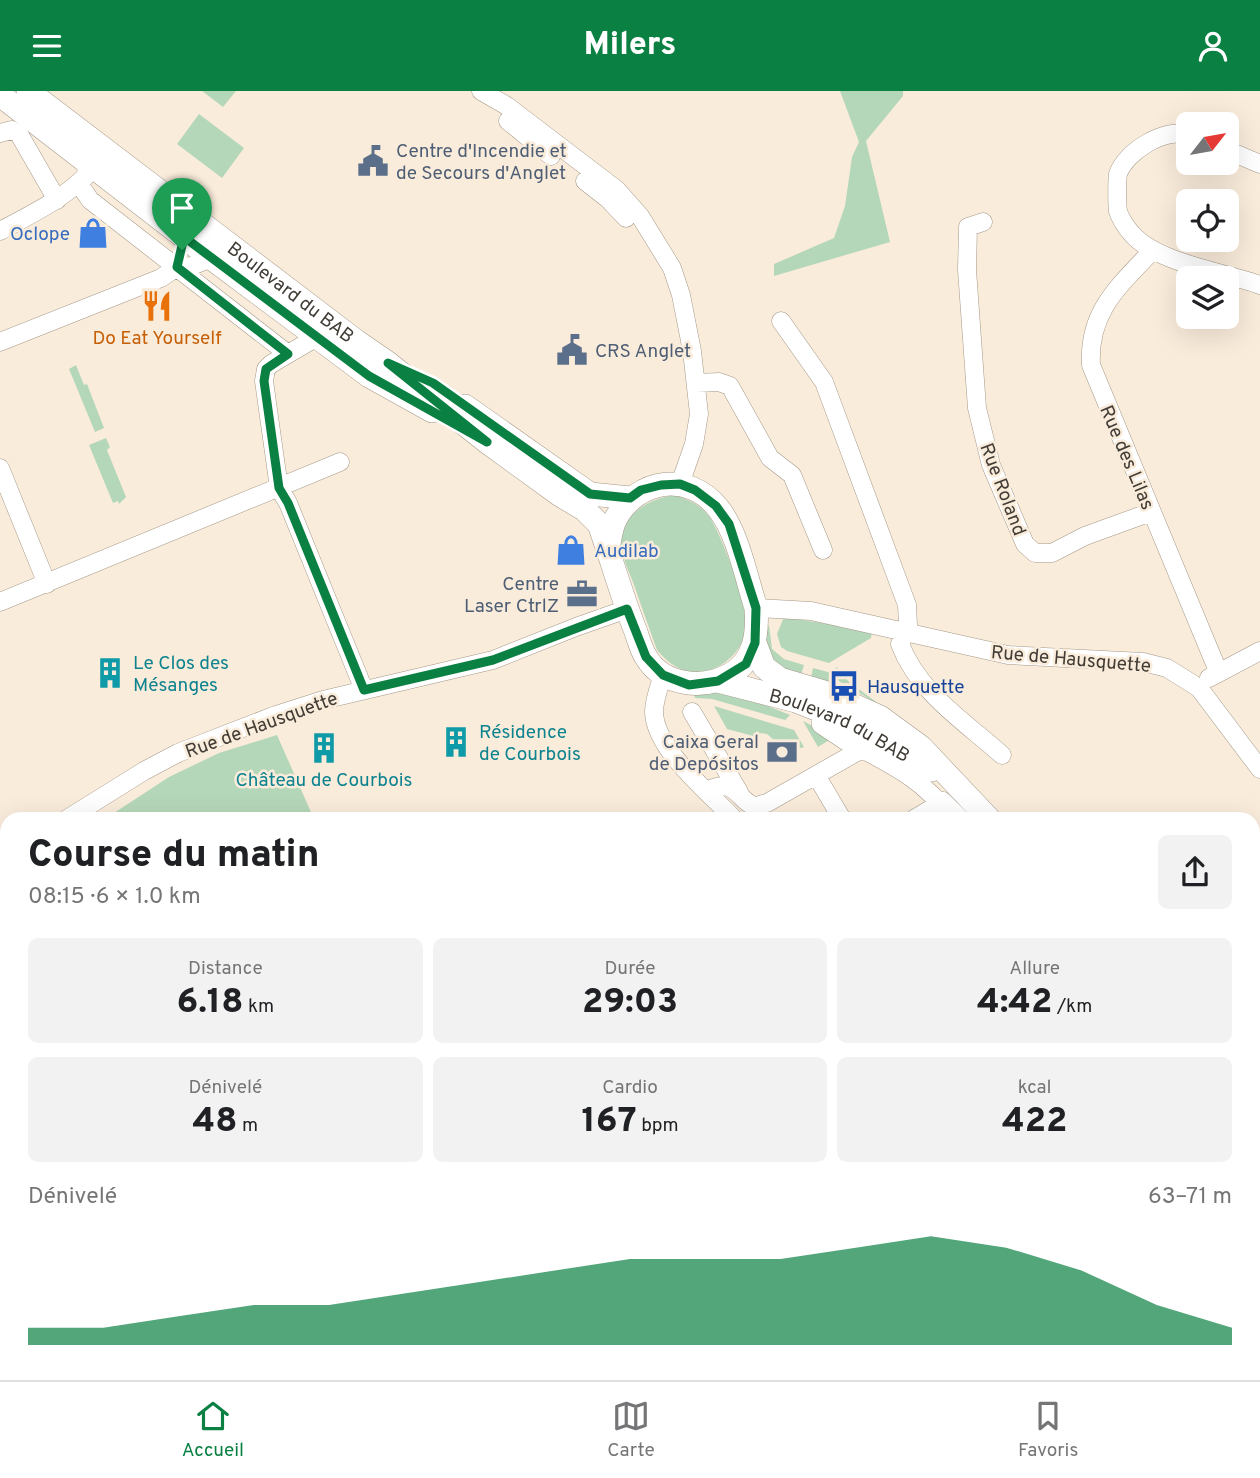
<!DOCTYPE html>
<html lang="fr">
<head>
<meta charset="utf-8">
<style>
	body { margin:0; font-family:Overpass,sans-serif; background:#f2f2f2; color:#202124; height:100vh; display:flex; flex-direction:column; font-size:26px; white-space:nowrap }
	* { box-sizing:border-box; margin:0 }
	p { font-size:23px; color:#757577 }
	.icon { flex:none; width:38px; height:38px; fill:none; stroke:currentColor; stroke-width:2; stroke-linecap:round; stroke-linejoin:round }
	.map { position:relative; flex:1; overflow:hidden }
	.side { position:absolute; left:0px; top:721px; width:1260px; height:569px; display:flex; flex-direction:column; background:#fff; border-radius:21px 21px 0 0; box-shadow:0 7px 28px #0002 }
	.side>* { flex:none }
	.needle { width:46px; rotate:59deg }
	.buttons { position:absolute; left:1176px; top:21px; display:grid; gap:14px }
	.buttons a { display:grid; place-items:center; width:63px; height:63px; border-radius:10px; background:#fff; box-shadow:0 7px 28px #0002; font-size:35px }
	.pin { position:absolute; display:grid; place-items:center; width:60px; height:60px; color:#fff; margin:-72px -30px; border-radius:50% 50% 50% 0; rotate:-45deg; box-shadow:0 0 7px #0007 }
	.pin .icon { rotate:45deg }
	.round { display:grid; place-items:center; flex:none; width:74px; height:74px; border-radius:10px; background:#f2f2f2 }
	.overview { display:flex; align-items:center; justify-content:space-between; height:119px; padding:0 28px }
	h1 { font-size:38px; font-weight:800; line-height:52px }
	.figures { display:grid; grid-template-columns:repeat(3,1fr); gap:10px; height:119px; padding:7px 28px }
	.figures div { display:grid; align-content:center; border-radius:10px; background:#f2f2f2; text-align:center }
	.figures b { font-size:35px; font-weight:800 }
	.figures small { font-size:19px; font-weight:400 }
	.figures p { font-size:19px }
	.chart { height:196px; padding:14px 28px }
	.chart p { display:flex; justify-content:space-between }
	.chart svg { width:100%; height:126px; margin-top:7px; fill:#0b8043; opacity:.7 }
	header { display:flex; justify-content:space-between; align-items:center; height:91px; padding:0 28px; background:#0b8043; color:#fff; font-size:32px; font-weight:800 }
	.dock { display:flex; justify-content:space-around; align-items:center; height:98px; border-top:2px solid #e0e0e0; background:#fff; font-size:19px; color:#757577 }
	.dock a { display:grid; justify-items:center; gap:4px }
	.dock .active { color:#0b8043 }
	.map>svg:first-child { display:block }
	.green { fill:#b5d7b9 }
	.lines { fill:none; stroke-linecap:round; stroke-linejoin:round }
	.stream { stroke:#8cb0b0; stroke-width:3.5 }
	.minor-casing { stroke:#a49888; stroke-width:19 }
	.major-casing { stroke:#a49888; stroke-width:24 }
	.minor { stroke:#fff; stroke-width:18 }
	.major { stroke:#fff; stroke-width:23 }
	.route-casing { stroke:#fff; stroke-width:14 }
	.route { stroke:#0b8043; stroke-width:9 }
	.labels { text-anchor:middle; stroke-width:5; stroke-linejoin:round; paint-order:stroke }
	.service-label { font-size:19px; fill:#4e5e75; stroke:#faecdb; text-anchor:start }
	.shop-label { font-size:19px; fill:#366cbe; stroke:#faecdb; text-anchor:end }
	.street-label { font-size:19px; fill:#413c35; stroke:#faecdb }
	.food-label { font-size:19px; fill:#c56008; stroke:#faecdb }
	.culture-label { font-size:19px; fill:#0d838f; stroke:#faecdb; text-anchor:start }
	.transit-label { font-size:19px; fill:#164399; stroke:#faecdb; text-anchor:start }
</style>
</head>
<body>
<header><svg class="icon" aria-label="menu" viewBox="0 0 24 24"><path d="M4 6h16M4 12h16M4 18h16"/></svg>Milers<svg class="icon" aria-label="person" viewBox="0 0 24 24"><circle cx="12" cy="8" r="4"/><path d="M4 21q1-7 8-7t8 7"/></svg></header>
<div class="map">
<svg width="1260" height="1289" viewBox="0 0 1260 1289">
	<rect width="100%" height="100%" fill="#faecdb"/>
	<!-- green -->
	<path class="green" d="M202 0H236L223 16Z
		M840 0H903V5L866 50 890 151 774 185V173L834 147 845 115 852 66 859 51Z
		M199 23 244 57 222 87 177 53Z
		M76 274 84 294 87 293 104 337 95 341 69 278Z
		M106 347 110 356 107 359 126 406 119 413 118 410 113 412 89 354Z
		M676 404C688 409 699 413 708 424 721 440 748 516 746 536 744 565 710 589 683 579 672 575 664 567 657 559 649 537 641 514 633 491 629 481 624 471 622 460 615 426 648 407 676 404Z
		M784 526 872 540 871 547 829 572 787 560 781 556 777 543Z
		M769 534 772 558 784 568 804 574 801 584 790 583 767 568 765 542Z
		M837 576 848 590 883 616 837 589 833 595 811 586 813 577 828 581Z
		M730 600 790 624 785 629 712 608 695 607 693 601Z
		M714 615 794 639 804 656 801 657 774 649 767 643 761 642 757 646 727 638Z
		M803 630 834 646 818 656Z
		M277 644 314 728H117L114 722 169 686 219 662Z
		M337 1283H429L434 1289H343Z"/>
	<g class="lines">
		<!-- stream -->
		<path class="stream" d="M436 1283 441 1289"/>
		<defs>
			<path id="minor" d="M481 0 507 15 617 99 640 125 672 177 681 204 692 260 699 323 694 353 680 393
				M508 30 551 65
				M0 42 12 39 19 43 57 109
				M1188 44C1166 36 1126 60 1118 83 1117 87 1117 115 1118 120 1120 127 1127 138 1132 143 1157 172 1224 181 1260 194
				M1227 59 1260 73
				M585 90 608 108 626 127
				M84 100 90 109 288 263
				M983 131 968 136 967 179 977 317 991 374 1025 453 1035 462H1052L1085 445 1151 421
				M0 140C30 124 61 109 86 85L87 71
				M1152 160C1118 196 1088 221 1091 274L1218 580
				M781 230 824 291 907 514 908 534 900 553C918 601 965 631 1002 664
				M317 246 271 273 266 278 264 290 279 397 288 412 364 599
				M0 251 161 187 177 176 192 175 211 167
				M697 292 719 291 730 295 770 367 792 384 823 459
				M0 377 47 493
				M0 511 340 371
				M756 517 811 520 1008 564 1143 571 1167 577 1199 597 1260 678
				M663 584C659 596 654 609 654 621 655 659 710 702 734 728
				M1209 587 1260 560
				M692 621 739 701
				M816 684 842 728
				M706 700C738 684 738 713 756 715 757 715 766 712 767 712L862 658C892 674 928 692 946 722
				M67 728 144 680 178 662 276 624 323 609 493 569 576 536 627 518
				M914 728 941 712
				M0 769 7 765
				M0 834 7 853
				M105 1283V1289
				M542 1283 548 1289
				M702 1283 705 1289
				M1058 1283 1061 1289
				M763 1289 778 1283"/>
			<g id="major">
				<path id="s1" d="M28 0 356 250 388 272 487 351 560 404 585 419 599 433C611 467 621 502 634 536 638 545 640 557 646 566 663 595 704 599 731 583 755 569 758 542 756 517 746 486 738 442 718 417 688 380 638 388 616 427 611 436 610 449 608 458"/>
				<path d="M0 4 211 167 369 285 432 320"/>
				<path d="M465 315 590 403 630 407"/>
				<path d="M755 552 764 576 780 588 824 601 880 626 921 656 989 728"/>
				<path id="s2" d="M718 590 796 610 852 632 931 679"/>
				<path d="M823 632 862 658"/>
				<path d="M941 712 957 728"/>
				<path d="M1253 1280 1256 1289"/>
			</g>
		</defs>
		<!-- minor casing -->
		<use href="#minor" class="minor-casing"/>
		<!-- major casing -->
		<use href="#major" class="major-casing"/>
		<!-- minor -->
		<use href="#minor" class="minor"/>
		<!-- major -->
		<use href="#major" class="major"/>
	</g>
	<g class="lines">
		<defs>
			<path id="route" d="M184 146 369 285 487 351 388 272 433 292 590 403 630 407 641 399 661 394 680 393 695 399 716 415 729 433 756 517 755 552 746 573 718 590 689 594 663 584 646 566 627 518 493 569 364 599 288 412 279 397 264 290 266 278 288 263 177 176Z"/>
		</defs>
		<!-- route casing -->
		<use href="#route" class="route-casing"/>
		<!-- route -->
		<use href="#route" class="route"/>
	</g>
	<!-- icons -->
	<defs>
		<symbol id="civic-bare" viewBox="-9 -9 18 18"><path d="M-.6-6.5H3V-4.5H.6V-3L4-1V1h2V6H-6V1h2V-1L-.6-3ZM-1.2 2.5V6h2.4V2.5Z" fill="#5c6f8a" stroke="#faecdb" stroke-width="2.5" paint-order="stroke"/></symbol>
		<symbol id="shop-bare" viewBox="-9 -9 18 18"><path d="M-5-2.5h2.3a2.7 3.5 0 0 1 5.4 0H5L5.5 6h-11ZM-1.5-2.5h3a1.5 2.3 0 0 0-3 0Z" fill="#3f7fe0" stroke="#faecdb" stroke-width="2.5" paint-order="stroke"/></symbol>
		<symbol id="restaurant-bare" viewBox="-9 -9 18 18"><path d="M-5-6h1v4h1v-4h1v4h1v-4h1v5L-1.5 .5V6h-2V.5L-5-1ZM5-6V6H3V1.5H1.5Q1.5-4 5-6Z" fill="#e8710a" stroke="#faecdb" stroke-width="2.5" paint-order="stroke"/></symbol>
		<symbol id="office-bare" viewBox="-9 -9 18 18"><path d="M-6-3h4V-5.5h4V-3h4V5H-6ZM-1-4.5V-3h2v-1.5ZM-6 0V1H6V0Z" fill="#5c6f8a" stroke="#faecdb" stroke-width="2.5" paint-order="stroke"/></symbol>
		<symbol id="building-bare" viewBox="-9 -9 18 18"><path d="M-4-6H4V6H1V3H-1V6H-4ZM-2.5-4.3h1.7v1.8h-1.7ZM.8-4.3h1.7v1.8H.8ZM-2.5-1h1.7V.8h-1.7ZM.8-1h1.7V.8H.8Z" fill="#0f9aa8" stroke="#faecdb" stroke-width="2.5" paint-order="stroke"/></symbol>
		<symbol id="bus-bare" viewBox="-9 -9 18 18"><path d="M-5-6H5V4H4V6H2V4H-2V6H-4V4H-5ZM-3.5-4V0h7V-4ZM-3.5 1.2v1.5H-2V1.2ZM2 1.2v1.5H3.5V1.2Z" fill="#1a4fb4" stroke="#faecdb" stroke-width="2.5" paint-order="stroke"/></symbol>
		<symbol id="bank-bare" viewBox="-9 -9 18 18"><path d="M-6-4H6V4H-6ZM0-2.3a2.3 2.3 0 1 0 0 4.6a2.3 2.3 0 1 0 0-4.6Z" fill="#5c6f8a" stroke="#faecdb" stroke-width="2.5" paint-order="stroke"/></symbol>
	</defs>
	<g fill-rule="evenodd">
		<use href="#civic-bare" x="351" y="48" width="44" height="44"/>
		<use href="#shop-bare" x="71" y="120" width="44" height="44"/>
		<use href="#restaurant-bare" x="135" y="193" width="44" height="44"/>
		<use href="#civic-bare" x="550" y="237" width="44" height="44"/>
		<use href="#shop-bare" x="549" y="437" width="44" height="44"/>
		<use href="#office-bare" x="560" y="481" width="44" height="44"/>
		<use href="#building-bare" x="88" y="560" width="44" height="44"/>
		<use href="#bus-bare" x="822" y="573" width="44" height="44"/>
		<use href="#building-bare" x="434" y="629" width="44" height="44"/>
		<use href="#building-bare" x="302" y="635" width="44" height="44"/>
		<use href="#bank-bare" x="760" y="639" width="44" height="44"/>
	</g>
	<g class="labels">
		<!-- service labels -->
		<g class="service-label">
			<text x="396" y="66">Centre d'Incendie et<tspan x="396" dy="22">de Secours d'Anglet</tspan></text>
			<text x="595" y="266">CRS Anglet</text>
			<text x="559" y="499" text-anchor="end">Centre<tspan x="559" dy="22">Laser CtrlZ</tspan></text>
			<text x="759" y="657" text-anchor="end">Caixa Geral<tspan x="759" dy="22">de Depósitos</tspan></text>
		</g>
		<!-- shop labels -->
		<g class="shop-label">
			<text x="70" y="149">Oclope</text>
			<text x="594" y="466" text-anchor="start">Audilab</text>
		</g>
		<!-- street labels -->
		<g class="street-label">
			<text dy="7" stroke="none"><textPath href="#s1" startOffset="331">Boulevard du BAB</textPath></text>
			<text transform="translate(1128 366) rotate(67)" y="7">Rue des Lilas</text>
			<text transform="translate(1004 398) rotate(69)" y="7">Rue Roland</text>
			<text transform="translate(1071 567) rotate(5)" y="7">Rue de Hausquette</text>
			<text transform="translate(261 633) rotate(-20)" y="7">Rue de Hausquette</text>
			<text dy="7" stroke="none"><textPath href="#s2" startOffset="130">Boulevard du BAB</textPath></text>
		</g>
		<!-- food labels -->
		<g class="food-label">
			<text x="157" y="253">Do Eat Yourself</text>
		</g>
		<!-- culture labels -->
		<g class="culture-label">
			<text x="133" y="578">Le Clos des<tspan x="133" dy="22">Mésanges</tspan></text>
			<text x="479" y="647">Résidence<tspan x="479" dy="22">de Courbois</tspan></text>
			<text x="324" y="695" text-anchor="middle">Château de Courbois</text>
		</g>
		<!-- transit labels -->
		<g class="transit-label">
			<text x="867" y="602">Hausquette</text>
		</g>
	</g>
</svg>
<div class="buttons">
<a><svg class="needle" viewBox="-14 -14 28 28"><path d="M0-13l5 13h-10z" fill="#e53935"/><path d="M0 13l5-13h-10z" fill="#757577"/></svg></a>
<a><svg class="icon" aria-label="locate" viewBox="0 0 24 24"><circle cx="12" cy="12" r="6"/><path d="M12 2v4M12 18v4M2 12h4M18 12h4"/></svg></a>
<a><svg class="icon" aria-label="layers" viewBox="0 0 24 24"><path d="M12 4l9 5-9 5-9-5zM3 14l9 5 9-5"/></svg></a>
</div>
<div class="pin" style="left:182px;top:159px;background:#1e9e55"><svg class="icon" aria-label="arrive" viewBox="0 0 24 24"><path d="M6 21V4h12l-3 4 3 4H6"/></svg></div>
<section class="side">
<div class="overview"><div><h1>Course du matin</h1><p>08:15 · 6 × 1.0 km</p></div><a class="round"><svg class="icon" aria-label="share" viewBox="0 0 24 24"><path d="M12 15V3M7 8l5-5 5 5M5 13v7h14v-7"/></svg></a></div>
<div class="figures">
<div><p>Distance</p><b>6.18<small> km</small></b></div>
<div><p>Durée</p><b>29:03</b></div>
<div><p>Allure</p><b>4:42<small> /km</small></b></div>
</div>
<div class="figures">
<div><p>Dénivelé</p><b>48<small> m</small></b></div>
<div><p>Cardio</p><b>167<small> bpm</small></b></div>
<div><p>kcal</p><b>422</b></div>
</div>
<div class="chart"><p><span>Dénivelé</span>63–71 m</p>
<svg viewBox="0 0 160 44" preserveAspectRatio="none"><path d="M0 44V38L10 38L20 34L30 30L40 30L50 26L60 22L70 18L80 14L90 14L100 14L110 10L120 6L130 10L140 18L150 30L160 38V44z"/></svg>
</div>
</section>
</div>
<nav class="dock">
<a class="active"><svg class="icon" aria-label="home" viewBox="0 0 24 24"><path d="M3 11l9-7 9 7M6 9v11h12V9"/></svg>Accueil</a>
<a><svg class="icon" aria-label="map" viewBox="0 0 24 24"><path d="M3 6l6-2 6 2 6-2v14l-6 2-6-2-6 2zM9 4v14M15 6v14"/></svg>Carte</a>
<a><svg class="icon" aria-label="saved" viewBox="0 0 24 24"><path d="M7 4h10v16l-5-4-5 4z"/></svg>Favoris</a>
</nav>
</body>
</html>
